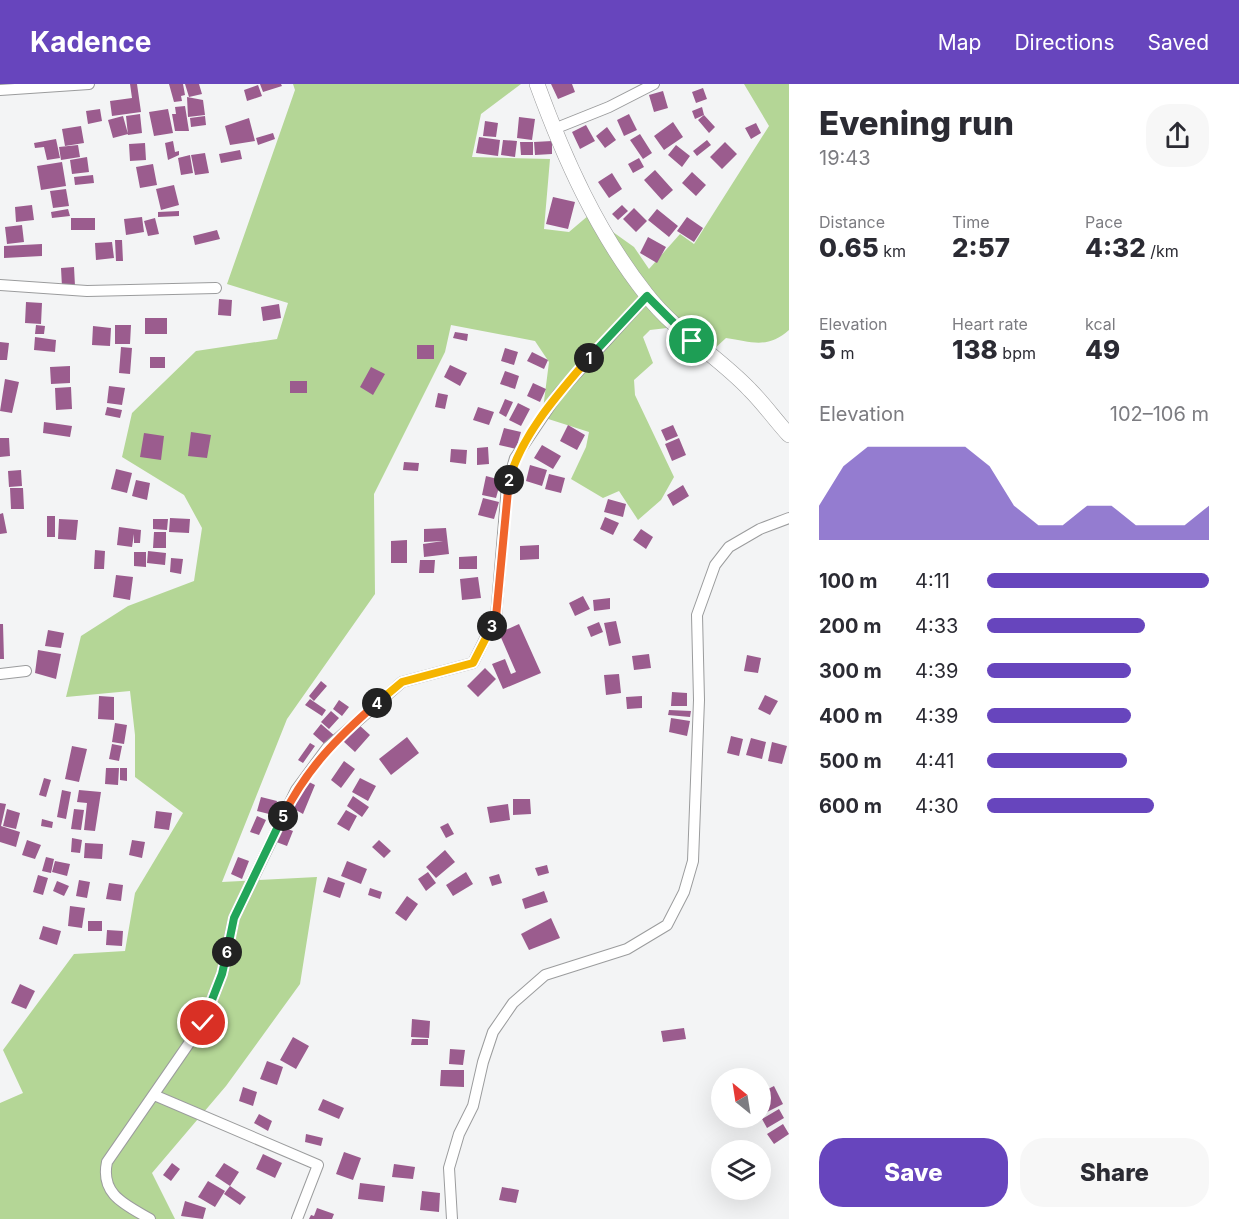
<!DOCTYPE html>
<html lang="en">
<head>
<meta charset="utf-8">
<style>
	body { margin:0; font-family:Inter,sans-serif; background:#f7f7f7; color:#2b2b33; height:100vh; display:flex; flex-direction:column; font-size:22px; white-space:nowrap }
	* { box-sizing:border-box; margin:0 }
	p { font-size:20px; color:#7c7c81 }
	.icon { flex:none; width:33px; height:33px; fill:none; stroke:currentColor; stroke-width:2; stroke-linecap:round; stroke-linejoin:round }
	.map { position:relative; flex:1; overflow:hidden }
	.drawer { display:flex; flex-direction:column; background:#fff; width:450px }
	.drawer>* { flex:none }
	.needle { width:39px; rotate:330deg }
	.controls { position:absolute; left:711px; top:984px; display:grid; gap:12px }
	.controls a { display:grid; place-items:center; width:60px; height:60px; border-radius:50%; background:#fff; box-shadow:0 6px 24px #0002; font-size:30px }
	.pin { position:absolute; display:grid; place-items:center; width:51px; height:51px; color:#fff; margin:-26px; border:3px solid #fff; border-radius:50%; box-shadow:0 2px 6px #0007 }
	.km { position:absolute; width:30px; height:30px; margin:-15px; border-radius:50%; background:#222; color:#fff; font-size:16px; line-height:30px; text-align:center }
	.round { display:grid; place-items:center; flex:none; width:63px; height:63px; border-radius:24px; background:#f7f7f7 }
	.head { display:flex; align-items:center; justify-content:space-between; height:102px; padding:0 30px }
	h1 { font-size:33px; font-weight:800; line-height:45px }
	.stats { display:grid; grid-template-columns:repeat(3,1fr); gap:9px; height:102px; padding:6px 30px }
	.stats div { display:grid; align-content:center }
	.stats b { font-size:26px; font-weight:800 }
	.stats small { font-size:16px; font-weight:400 }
	.stats p { font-size:16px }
	.chart { height:168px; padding:12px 30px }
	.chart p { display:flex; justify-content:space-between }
	.chart svg { width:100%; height:108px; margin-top:6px; fill:#6745bd; opacity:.7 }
	.cta { display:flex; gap:12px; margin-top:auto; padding:12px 30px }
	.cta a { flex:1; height:69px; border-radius:24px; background:#6745bd; color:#fff; font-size:24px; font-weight:800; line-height:69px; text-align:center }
	.cta a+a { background:#f7f7f7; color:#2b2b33 }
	ul { padding:0 30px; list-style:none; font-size:20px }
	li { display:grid; grid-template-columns:96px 72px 1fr; align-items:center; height:45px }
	li i { height:15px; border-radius:8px; background:#6745bd }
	header { display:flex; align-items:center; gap:36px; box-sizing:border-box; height:84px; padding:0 30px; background:#6745bd; color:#fff }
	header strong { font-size:28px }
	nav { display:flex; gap:33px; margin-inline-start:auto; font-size:21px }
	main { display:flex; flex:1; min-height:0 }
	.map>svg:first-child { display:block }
	.green { fill:#b4d696 }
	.building { fill:#9b5c8e }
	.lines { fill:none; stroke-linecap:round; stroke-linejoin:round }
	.street-casing { stroke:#9b9c9d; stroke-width:12 }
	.secondary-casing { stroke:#9b9c9d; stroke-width:16 }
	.street { stroke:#fff; stroke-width:10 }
	.secondary { stroke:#fff; stroke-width:15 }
	.split-1-casing { stroke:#fff; stroke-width:12 }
	.split-2-casing { stroke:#fff; stroke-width:12 }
	.split-3-casing { stroke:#fff; stroke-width:12 }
	.split-4-casing { stroke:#fff; stroke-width:12 }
	.split-5-casing { stroke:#fff; stroke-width:12 }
	.split-6-casing { stroke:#fff; stroke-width:12 }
	.split-7-casing { stroke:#fff; stroke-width:12 }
	.split-1 { stroke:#22a559; stroke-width:8 }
	.split-2 { stroke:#f5b400; stroke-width:8 }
	.split-3 { stroke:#f0652b; stroke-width:8 }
	.split-4 { stroke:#f5b400; stroke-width:8 }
	.split-5 { stroke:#f0652b; stroke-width:8 }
	.split-6 { stroke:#22a559; stroke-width:8 }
	.split-7 { stroke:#22a559; stroke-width:8 }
</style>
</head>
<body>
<header>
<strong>Kadence</strong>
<nav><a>Map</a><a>Directions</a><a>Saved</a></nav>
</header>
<main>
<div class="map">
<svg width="789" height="1135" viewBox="0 0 789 1135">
	<rect width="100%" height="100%" fill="#f3f4f5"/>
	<!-- green -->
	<path class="green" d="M293 0H521L481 30 472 73 550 75 544 145 569 148 589 131 634 163 649 185 680 150 694 160 769 42 744 0H789V246C768 265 752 258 726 254L699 279 667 244 650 246 643 253 653 279 634 296 635 311 674 393 661 416 638 436 619 407 603 414 571 395 586 363 589 348 542 333 549 278 535 257 451 241 445 268 374 410 375 510 287 635 222 798 317 793 300 900 226 1002 152 1089 175 1135H0V1019L23 1009 3 966 74 870 125 867 135 809 183 729 135 693V651L130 607 66 613 81 552 128 522 194 497 202 444 184 411 122 373 132 329 196 267 277 255 288 219 227 200 295 6Z"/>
	<!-- building -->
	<path class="building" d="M130 0H137L141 28 112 32 110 17 132 14Z
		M169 0H183L185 11 181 12 182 17 174 18Z
		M185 0H199L202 10 189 13Z
		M260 0H281L282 2 263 8Z
		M551 0H572L575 8 558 15Z
		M258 1 262 12 247 17 244 6Z
		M703 4 707 15 696 19 692 8Z
		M663 7 668 24 654 28 649 11Z
		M187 13 203 16 205 31 188 33Z
		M185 22 189 47H175L172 30H176L175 23Z
		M702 23 704 31 695 35 692 27Z
		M100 25 102 37 88 40 86 27Z
		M168 25 173 49 154 52 149 28Z
		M140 30 142 49 128 51 126 32Z
		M629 30 637 46 624 52 617 36Z
		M704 31 715 43 709 49 698 36Z
		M123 32 128 50 113 54 108 36Z
		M205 32 206 41 191 43 190 34Z
		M519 33 535 35 532 56 517 54Z
		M249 34 255 57 230 61 225 42Z
		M485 37 498 39 496 53 483 52Z
		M673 38 683 53 664 66 654 52Z
		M756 39 761 49 751 55 745 44Z
		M586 41 595 57 580 65 572 48Z
		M81 42 84 59 65 62 62 45Z
		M607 43 616 56 605 64 596 52Z
		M273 49 275 55 258 61 256 54Z
		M640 50 652 69 643 75 630 56Z
		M479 53 500 56 498 72 476 69Z
		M56 55 60 74 47 76 44 63 35 64 34 59Z
		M503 56 517 57 515 73 501 71Z
		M707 56 711 61 697 72 693 67Z
		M173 57 175 68 179 67V71L168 76 165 59Z
		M552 57V70L535 71 534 58Z
		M520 58H533V71H521Z
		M725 58 737 70 722 85 710 73Z
		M145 59 146 76 130 77 129 60Z
		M78 61 80 73 61 76 59 63Z
		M676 61 690 72 682 83 668 71Z
		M240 66 242 75 221 79 219 70Z
		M205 69 209 89 195 91 191 71Z
		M190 71 193 89 181 91 178 74Z
		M87 73 89 88 72 90 70 76Z
		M639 74 644 83 633 89 628 80Z
		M62 78 66 102 41 106 37 82Z
		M153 80 157 101 140 104 136 83Z
		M655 86 673 106 662 116 644 96Z
		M692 88 706 101 696 112 682 99Z
		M612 89 622 105 609 114 598 98Z
		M93 91 94 99 75 101 74 93Z
		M174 101 179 121 161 126 156 105Z
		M66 105 69 122 53 124 50 107Z
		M553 113 575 118 568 145 546 140Z
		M32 121 34 136 16 138 15 123Z
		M622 121 628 127 618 136 612 130Z
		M634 124 647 137 636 148 623 135Z
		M68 125 70 132 52 134 51 128Z
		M657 125 678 142 669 153 648 136Z
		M179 127V132L158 133V128Z
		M142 133 144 148 126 151 124 135Z
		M687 133 703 144 694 158 677 147Z
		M71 134H95V146H71Z
		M155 134 159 150 148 152 144 137Z
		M22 141 24 158 7 160 5 143Z
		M217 146 220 155 195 161 193 152Z
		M648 153 666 163 657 179 640 169Z
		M115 156H122L123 177H116Z
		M112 158 114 174 96 176 95 159Z
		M42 160V172L4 174V162Z
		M74 183 75 202 62 203 61 184Z
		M219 215 232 216 231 232 218 231Z
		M26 218 42 219 41 240 25 239Z
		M279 220 281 234 263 237 261 223Z
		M145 234H167V250H145Z
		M36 241 45 242 44 250H35Z
		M115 241H131L130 260H115Z
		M93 242 111 244 110 262 92 261Z
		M455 248 468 250 467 257 453 254Z
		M35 253 56 256 55 268 34 266Z
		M0 258 9 259 7 276H0Z
		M417 261H434V275H417Z
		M121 263 132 264 130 290 119 289Z
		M505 264 518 268 514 281 501 277Z
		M532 268 548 276 544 285 527 277Z
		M150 273H165V284H150Z
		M450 281 467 289 460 302 444 293Z
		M70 282V299L51 300 50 283Z
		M371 283 385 290 373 311 360 303Z
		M505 287 519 292 515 305 500 300Z
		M5 295 19 298 12 329 0 327Z
		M290 297H307V309H290Z
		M533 299 546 305 540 318 527 312Z
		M109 302 125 304 122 321 107 319Z
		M71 303 72 325 56 326 55 304Z
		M438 309 448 311 445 325 435 323Z
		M505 315 513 318 506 333 499 329Z
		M518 319 530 325 521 342 509 336Z
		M107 323 122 326 120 334 105 331Z
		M478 323 494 328 489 341 473 336Z
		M44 338 72 342 70 353 43 349Z
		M568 341 585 351 577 366 560 357Z
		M673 341 678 352 666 357 661 346Z
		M504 344 521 348 516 365 499 361Z
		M191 348 211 351 207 374 188 372Z
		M144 349 164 352 161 376 140 373Z
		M0 354H9L10 372 0 373Z
		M679 354 686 371 672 377 665 360Z
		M542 361 561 372 553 385 534 374Z
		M488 363 489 380 477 381V364Z
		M451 365 467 366 466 380 450 378Z
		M404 378 419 379 418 387 403 386Z
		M530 381 547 386 542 402 526 397Z
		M116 385 132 389 127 409 111 405Z
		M21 386 22 402 9 403 8 387Z
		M549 390 565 394 561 409 545 405Z
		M486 392 501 396 496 414 482 411Z
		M136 396 150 399 147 416 132 412Z
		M683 401 689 412 673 422 667 411Z
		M10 404H23L24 425H11Z
		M483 414 499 418 494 435 478 431Z
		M608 415 626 420 623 433 604 428Z
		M3 429 7 449 0 450V430Z
		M47 432H55V453H47Z
		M605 433 619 439 613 451 600 445Z
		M170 434 190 435 189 449 169 448Z
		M59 435 78 436 76 456 58 455Z
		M153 435H168L167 446 153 445Z
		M119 443 141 446 140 459H134V450L132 463 117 461Z
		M446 444 449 470 424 473 423 460 443 457 424 458V445Z
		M641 445 653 453 646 465 633 456Z
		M154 448H166V464H153Z
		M407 456V479H391V457Z
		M539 461V475L520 476V462Z
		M95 466 105 467 104 485H94Z
		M148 467 166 469 165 481 147 479Z
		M134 468H146V483L134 482Z
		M477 472V485H459V473Z
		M171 474 183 475 181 490 170 488Z
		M420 476H435L434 489H419Z
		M116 491 133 493 130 516 113 513Z
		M478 493 481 514 462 516 460 495Z
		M583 512 590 525 575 532 569 519Z
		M610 514V525L594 527 593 516Z
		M616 537 621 559 609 562 604 539Z
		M599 538 603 548 591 553 587 543Z
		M0 540H3L4 575H0Z
		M519 540 541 589 503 605 492 580 505 575 511 590 516 588 499 549Z
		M48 546 64 549 61 564 45 562Z
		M38 566 61 570 56 595 35 589Z
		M649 570 651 584 634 586 632 572Z
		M747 571 761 574 758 589 744 587Z
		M485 584 496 595 478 613 467 602Z
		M619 590 621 609 606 611 604 591Z
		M321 597 327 602 314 617 309 612Z
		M672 608 687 609V622H671Z
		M765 611 778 617 770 631 758 625Z
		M99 612 114 613V636L98 635Z
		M642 612V624L627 625 626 613Z
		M310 615 326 626 322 632 305 621Z
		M339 616 349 623 342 632 333 625Z
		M669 626 691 627 690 633 668 631Z
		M331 627 339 634 329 645 321 638Z
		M671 634 690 637 687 652 669 648Z
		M115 639 127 641 124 660 112 658Z
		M321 640 336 653 328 663 313 650Z
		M358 640 370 651 355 668 343 657Z
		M731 652 743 655 739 672 727 669Z
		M407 653 419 669 391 691 379 675Z
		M751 654 766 658 762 675 746 671Z
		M772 658 787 662 782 680 768 677Z
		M310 659 315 662 303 679 298 676Z
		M112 660 122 662 119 677 109 675Z
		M72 662 87 665 79 698 65 695Z
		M344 677 355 685 341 704 331 696Z
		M106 684H119L118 701 105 700Z
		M120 684H127V697L120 696Z
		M44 694 51 696 46 713 39 711Z
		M360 694 376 702 368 717 352 708Z
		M303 695 315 701 303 730 289 722Z
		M62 706 71 708 66 735 57 733Z
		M79 706 101 708 95 747 84 746 87 719 77 718Z
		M353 712 369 723 362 733 347 722Z
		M261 713 277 717 273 731 257 727Z
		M513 715H530L531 730 513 731Z
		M0 719 6 720 1 742 20 748 16 763 0 758Z
		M508 720 510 736 490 739 487 723Z
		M7 725 20 729 16 745 3 742Z
		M74 725 84 726 81 746 71 745Z
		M346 726 357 732 349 747 337 740Z
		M156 727 172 729 169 746 154 744Z
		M257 732 266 736 259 751 250 748Z
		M42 735 53 738 52 744 41 742Z
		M448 739 454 750 446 754 440 743Z
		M277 741 293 747 287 762 271 756Z
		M72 754 82 756 80 769 71 768Z
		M27 756 41 761 35 775 22 771Z
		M132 756 145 758 142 774 129 771Z
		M379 756 391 767 384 774 372 763Z
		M85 759 103 760 102 775 84 774Z
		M445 766 455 778 436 794 426 783Z
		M46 773 54 775 51 789 42 787Z
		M238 773 249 777 242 795 231 790Z
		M55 777 70 780 67 792 52 788Z
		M347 777 367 785 361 800 341 792Z
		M547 781 549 789 538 792 535 784Z
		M428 788 436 799 426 807 418 795Z
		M466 788 473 800 453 812 446 801Z
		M499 790 502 799 492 802 489 793Z
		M38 791 48 794 43 811 33 808Z
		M328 793 345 799 340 814 323 808Z
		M79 796 90 798 87 814 76 812Z
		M57 797 69 802 64 812 53 807Z
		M109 799 123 801 121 817 106 815Z
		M370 804 382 808 380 815 368 811Z
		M544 807 548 818 525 825 522 815Z
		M407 812 418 820 406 837 395 829Z
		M70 822 85 824 82 844 68 842Z
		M551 834 560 854 529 866 521 850Z
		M88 837H102V847H88Z
		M43 842 61 847 57 861 39 855Z
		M107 846 123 847 122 862 106 861Z
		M20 900 35 907 26 925 11 919Z
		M412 935 430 937 429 954 411 953Z
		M684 944 686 955 663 958 661 947Z
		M293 953 309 962 296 985 280 976Z
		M412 955H428V961H411Z
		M450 965 465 966 463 981 449 980Z
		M267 977 283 983 277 1001 260 995Z
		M441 986H464V1003L440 1002Z
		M774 1002 783 1020 765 1029 760 1020V1009Z
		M243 1003 257 1008 253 1022 239 1017Z
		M323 1015 344 1024 339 1035 318 1026Z
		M779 1025 784 1034 767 1044 762 1035Z
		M259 1030 272 1037 268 1047 254 1039Z
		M783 1040 789 1050 774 1060 767 1050Z
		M306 1050 323 1054 321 1062 305 1058Z
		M344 1068 361 1074 353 1096 336 1090Z
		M263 1070 282 1079 275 1094 256 1085Z
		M172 1079 180 1085 171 1097 163 1091Z
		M224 1079 239 1088 230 1102 215 1092Z
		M394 1080 415 1083 413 1095 392 1093Z
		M208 1097 225 1107 215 1123 198 1113Z
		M360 1099 385 1102 383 1118 358 1115Z
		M230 1102 246 1113 240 1121 224 1110Z
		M502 1103 519 1106 516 1119 499 1116Z
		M422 1107 440 1109 439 1128 420 1126Z
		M185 1117 206 1124 203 1135 181 1132Z
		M317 1124 334 1130 332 1135H309L311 1131 314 1132Z"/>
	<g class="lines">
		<defs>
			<path id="street" d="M0 6 89 0
				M554 45 609 23 654 0
				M0 201 87 207 216 204
				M0 590 26 587
				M154 1011 318 1081 297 1135
				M150 1135C126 1121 100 1111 107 1078L203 939 222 890 234 834 296 706 327 664 402 598 473 579 496 533 507 402 515 374 558 310 647 212
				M452 1135 449 1084 459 1050 473 1022 483 978 493 948 513 919 545 891 627 865 667 841 684 808 693 777 699 616 697 531 715 481 729 463 760 445 789 434"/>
			<path id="secondary" d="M537 0C564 74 597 148 646 210 675 248 718 272 750 306 764 320 776 337 789 351"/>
		</defs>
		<!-- street casing -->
		<use href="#street" class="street-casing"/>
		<!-- secondary casing -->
		<use href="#secondary" class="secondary-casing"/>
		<!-- street -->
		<use href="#street" class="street"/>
		<!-- secondary -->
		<use href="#secondary" class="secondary"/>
	</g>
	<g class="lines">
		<defs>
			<path id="split-1" d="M589 274 647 212 692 257"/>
			<path id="split-2" d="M509 396C522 350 558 310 589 274"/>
			<path id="split-3" d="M492 542 496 533 509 396"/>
			<path id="split-4" d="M377 619 402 598 473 579 492 542"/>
			<path id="split-5" d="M283 732C307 684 337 654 377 619"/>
			<path id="split-6" d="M227 868 234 834 283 732"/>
			<path id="split-7" d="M203 939 222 890 227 868"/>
		</defs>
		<!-- split-1 casing -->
		<use href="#split-1" class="split-1-casing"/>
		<!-- split-2 casing -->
		<use href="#split-2" class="split-2-casing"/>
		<!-- split-3 casing -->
		<use href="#split-3" class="split-3-casing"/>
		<!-- split-4 casing -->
		<use href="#split-4" class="split-4-casing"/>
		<!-- split-5 casing -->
		<use href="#split-5" class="split-5-casing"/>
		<!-- split-6 casing -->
		<use href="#split-6" class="split-6-casing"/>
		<!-- split-7 casing -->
		<use href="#split-7" class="split-7-casing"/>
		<!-- split-1 -->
		<use href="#split-1" class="split-1"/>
		<!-- split-2 -->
		<use href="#split-2" class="split-2"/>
		<!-- split-3 -->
		<use href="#split-3" class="split-3"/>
		<!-- split-4 -->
		<use href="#split-4" class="split-4"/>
		<!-- split-5 -->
		<use href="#split-5" class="split-5"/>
		<!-- split-6 -->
		<use href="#split-6" class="split-6"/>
		<!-- split-7 -->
		<use href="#split-7" class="split-7"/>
	</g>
</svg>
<div class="controls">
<a><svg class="needle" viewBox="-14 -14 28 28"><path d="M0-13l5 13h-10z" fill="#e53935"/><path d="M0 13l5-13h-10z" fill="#7c7c81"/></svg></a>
<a><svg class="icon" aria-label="layers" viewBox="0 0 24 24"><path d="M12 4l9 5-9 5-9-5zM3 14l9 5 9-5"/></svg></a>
</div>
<div class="pin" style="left:692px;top:257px;background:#1e9e55"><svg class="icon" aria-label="arrive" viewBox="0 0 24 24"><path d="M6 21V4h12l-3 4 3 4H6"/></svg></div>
<div class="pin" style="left:203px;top:939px;background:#d93025"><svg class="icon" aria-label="check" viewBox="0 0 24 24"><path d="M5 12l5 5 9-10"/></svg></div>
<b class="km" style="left:589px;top:274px">1</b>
<b class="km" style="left:509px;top:396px">2</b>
<b class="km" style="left:492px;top:542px">3</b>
<b class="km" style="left:377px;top:619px">4</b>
<b class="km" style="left:283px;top:732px">5</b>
<b class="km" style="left:227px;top:868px">6</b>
</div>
<section class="drawer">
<div class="head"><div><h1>Evening run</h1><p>19:43</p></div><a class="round"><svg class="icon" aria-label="share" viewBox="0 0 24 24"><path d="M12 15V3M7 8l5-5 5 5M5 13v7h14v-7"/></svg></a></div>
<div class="stats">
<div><p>Distance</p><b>0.65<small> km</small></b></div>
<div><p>Time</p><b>2:57</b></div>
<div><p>Pace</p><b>4:32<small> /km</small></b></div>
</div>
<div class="stats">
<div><p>Elevation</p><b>5<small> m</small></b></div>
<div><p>Heart rate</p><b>138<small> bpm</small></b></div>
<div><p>kcal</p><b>49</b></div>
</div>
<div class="chart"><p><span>Elevation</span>102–106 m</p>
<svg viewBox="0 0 160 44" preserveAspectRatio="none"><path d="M0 44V30L10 14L20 6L30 6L40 6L50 6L60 6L70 14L80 30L90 38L100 38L110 30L120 30L130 38L140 38L150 38L160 30V44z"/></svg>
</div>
<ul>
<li><b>100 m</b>4:11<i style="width:100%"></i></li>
<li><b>200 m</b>4:33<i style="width:71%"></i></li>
<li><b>300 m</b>4:39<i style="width:65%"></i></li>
<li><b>400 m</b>4:39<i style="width:65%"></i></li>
<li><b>500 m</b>4:41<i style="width:63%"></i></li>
<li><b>600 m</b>4:30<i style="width:75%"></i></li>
</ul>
<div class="cta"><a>Save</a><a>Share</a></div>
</section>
</main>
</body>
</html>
